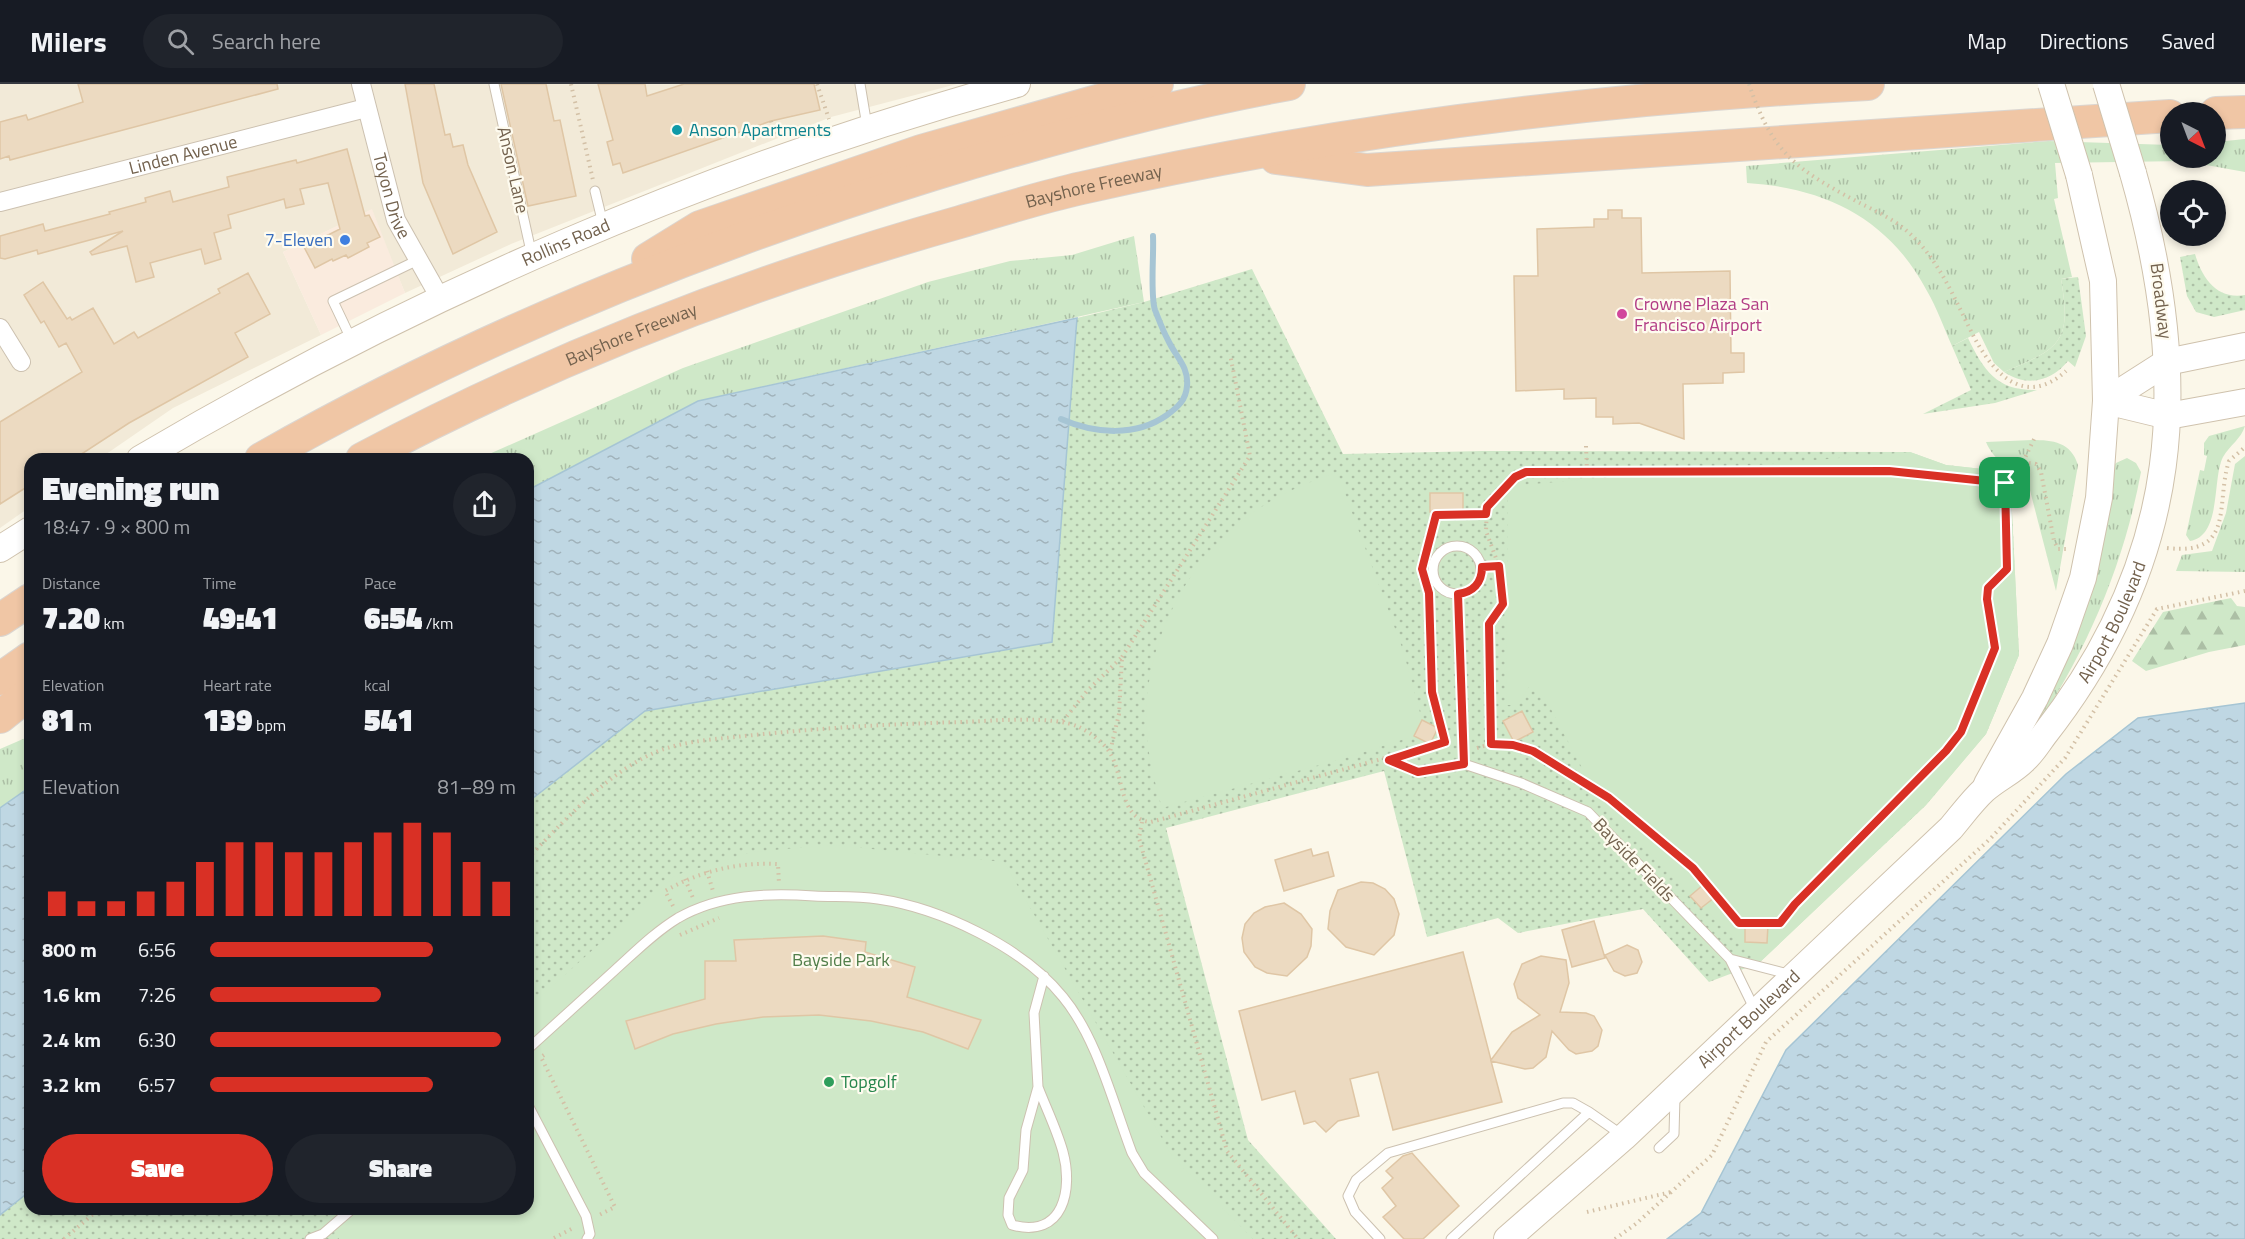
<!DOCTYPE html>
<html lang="en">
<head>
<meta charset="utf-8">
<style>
	body { margin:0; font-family:"Titillium Web",sans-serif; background:#20242c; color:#f1f3f6; height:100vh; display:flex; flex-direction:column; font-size:22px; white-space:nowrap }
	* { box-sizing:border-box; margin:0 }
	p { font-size:20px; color:#9ea1a6 }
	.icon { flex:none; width:33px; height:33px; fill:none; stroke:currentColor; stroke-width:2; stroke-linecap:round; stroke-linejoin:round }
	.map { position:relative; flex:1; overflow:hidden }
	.details { position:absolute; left:24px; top:369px; width:510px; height:762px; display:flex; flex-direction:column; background:#171b24; border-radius:18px; box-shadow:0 3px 9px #0003 }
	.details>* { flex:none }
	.needle { width:39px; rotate:138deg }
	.buttons { position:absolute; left:2160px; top:18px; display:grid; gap:12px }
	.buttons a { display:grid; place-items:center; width:66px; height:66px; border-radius:50%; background:#171b24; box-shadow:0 3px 9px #0003; font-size:30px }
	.pin { position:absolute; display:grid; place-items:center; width:51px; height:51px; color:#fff; margin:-26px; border-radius:12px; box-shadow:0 3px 9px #0006 }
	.round { display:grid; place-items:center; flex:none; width:63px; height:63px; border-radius:32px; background:#20242c }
	.headline { display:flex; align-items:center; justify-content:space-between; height:102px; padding:0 18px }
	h1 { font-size:33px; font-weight:800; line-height:45px }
	.metrics { display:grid; grid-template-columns:repeat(3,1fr); gap:9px; height:102px; padding:6px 18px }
	.metrics div { display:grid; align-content:center }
	.metrics b { font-size:30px; font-weight:800 }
	.metrics small { font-size:16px; font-weight:400 }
	.metrics p { font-size:16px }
	.chart { height:168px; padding:12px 18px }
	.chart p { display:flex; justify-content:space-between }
	.chart svg { width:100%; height:108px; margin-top:6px; stroke:#d93025; stroke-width:6 }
	.primary-button { display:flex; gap:12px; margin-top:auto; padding:12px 18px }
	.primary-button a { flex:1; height:69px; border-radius:36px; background:#d93025; color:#fff; font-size:24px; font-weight:800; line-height:69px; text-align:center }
	.primary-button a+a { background:#20242c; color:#f1f3f6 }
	ul { padding:0 18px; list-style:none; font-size:20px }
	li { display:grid; grid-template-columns:96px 72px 1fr; align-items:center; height:45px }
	li i { height:15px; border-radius:8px; background:#d93025 }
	header { display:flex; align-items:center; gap:36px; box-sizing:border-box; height:84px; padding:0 30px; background:#171b24; border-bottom:2px solid #363941 }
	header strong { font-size:28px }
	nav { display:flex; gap:33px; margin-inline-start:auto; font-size:21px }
	.search { width:420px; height:54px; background:#20242c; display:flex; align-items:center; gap:15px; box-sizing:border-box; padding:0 21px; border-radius:33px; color:#9ea1a6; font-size:22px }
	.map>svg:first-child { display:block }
	.residential { fill:#f2ead8 }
	.commercial { fill:#faebde }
	.grass { fill:url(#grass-tufts) }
	.forest { fill:url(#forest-firs) }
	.park { fill:url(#park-dots) }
	.pitch { fill:#cfe8c8 }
	.water { fill:url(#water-ripples); stroke:#a6c5d4; stroke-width:1.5 }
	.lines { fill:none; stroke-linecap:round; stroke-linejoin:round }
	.stream { stroke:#a6c5d4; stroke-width:6 }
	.building { fill:#ecdac1; stroke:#dfc6a5; stroke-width:1.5 }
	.lane-casing { stroke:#ccc1b0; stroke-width:11 }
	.street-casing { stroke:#ccc1b0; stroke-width:20 }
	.secondary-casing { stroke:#cfc2ad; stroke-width:28 }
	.highway-casing { stroke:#dbd6d1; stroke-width:34 }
	.path { stroke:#d3c0a6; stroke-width:4; stroke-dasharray:1.5 4.5; stroke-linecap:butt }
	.lane { stroke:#fff; stroke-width:9 }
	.street { stroke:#fff; stroke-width:18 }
	.secondary { stroke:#fff; stroke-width:26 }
	.highway { stroke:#f0c6a5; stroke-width:32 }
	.secondary-bridge-casing { stroke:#cfc2ad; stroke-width:28; stroke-linecap:butt }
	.path-bridge { stroke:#d3c0a6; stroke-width:4; stroke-dasharray:1.5 4.5; stroke-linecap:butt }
	.secondary-bridge { stroke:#fff; stroke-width:26 }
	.route-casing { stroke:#fff; stroke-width:12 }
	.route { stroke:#d93025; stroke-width:8 }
	.culture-dot { fill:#0f9aa8; stroke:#fefbef; stroke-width:2 }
	.shop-dot { fill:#3f7fe0; stroke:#fefbef; stroke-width:2 }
	.hotel-dot { fill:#d1479c; stroke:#fefbef; stroke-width:2 }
	.leisure-dot { fill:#2e9e5b; stroke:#fefbef; stroke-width:2 }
	.labels { text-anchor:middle; stroke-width:4.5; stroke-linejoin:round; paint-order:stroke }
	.culture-label { font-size:18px; fill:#0d838f; stroke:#fefbef; text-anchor:start }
	.street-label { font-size:18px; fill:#73624e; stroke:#fefbef }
	.shop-label { font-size:18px; fill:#366cbe; stroke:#fefbef; text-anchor:end }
	.hotel-label { font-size:18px; fill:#b23c85; stroke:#fefbef; text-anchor:start }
	.park-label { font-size:18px; fill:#517e4a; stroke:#fefbef }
	.leisure-label { font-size:18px; fill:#27864d; stroke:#fefbef; text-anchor:start }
</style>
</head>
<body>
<header>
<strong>Milers</strong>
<div class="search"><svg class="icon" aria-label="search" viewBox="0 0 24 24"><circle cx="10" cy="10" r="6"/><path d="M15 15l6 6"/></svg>Search here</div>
<nav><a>Map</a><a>Directions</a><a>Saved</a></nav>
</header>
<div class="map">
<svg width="2245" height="1155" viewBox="0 0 2245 1155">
	<defs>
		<pattern id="grass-tufts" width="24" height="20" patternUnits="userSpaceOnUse" patternTransform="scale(1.5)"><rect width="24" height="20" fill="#cfe8c8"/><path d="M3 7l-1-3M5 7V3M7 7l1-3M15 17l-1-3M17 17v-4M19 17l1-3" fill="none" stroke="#acbfa5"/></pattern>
		<pattern id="forest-firs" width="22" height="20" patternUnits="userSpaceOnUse" patternTransform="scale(1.5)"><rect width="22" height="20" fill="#cfe8c8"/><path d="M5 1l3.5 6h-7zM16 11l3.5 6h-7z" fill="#acbfa5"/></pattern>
		<pattern id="park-dots" width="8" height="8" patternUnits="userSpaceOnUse" patternTransform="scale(1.5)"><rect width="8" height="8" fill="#cfe8c8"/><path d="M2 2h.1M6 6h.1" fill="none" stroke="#acbfa5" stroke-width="1.8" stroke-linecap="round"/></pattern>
		<pattern id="water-ripples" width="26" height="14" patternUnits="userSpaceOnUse" patternTransform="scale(1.5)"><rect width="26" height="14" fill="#bfd7e3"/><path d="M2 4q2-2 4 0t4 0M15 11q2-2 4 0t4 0" fill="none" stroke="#a0b2ba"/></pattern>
	</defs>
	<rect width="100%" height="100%" fill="#fbf7e9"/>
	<!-- residential -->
	<path class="residential" d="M0 0H957L831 33 511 160 405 209 371 126 283 168 321 251 173 324 99 375H30V423L0 444Z"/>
	<!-- commercial -->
	<path class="commercial" d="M372 125 405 209 321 251 283 168Z"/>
	<!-- grass -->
	<path class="grass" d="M2245 55V88L2184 77 2055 79 2058 114 2054 115 2072 193 2061 195C2072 259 2060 264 2004 288L1994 279 1979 248 1952 262C1944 244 1937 224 1927 207 1889 135 1826 104 1747 99L1746 82 2048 57 2170 61V74H2216V58Z
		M1134 152 1144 218 698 317 528 406V375H478L683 284 928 198 1010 177 1072 171Z
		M2245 342C2241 355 2230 361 2223 373 2212 394 2222 452 2190 457L2186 451 2200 386 2204 387 2207 372 2204 371V359L2209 352Z
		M2032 356C2053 356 2071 358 2078 381L2056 507 2026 391C2008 383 1994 377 1986 358Z
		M2245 372V488L2176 487 2182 471 2212 467 2226 429 2235 380Z
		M2127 374 2136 379 2141 388C2123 485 2084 573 2029 654L2112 385 2116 379Z
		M30 652V703L0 724V665Z"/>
	<!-- forest -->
	<path class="forest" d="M2231 514 2237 522 2245 523V561L2209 568 2146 587 2132 577 2163 528Z"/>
	<!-- park -->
	<path class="park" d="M2195 170C2202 194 2217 216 2245 211V226L2214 233 2196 228 2187 212 2180 173Z
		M1252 185 1343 370 1483 367 1910 368 1946 381 2010 388 2019 571 1986 650 1926 721 1759 879 1709 898 1643 825 1518 849 1498 834 1427 853 1384 687 1166 744 1248 1056 1336 1155H0V1131L30 1107V1125H528V718L645 627 1051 558 1077 234 1144 218Z
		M2078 193 2086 252 2075 283 2068 277C2051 298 2026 303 2004 288 2060 264 2072 259 2061 195Z
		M1968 254C1984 287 1997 307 2037 306L1995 319 1923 330 1971 306 1952 262Z"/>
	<!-- pitch -->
	<path class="pitch" d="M1910 368 1946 381 2010 388 2019 571 1986 650 1926 721 1759 879 1600 718 1544 612 1529 603 1517 621H1506L1508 414 1521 401Z
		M1337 388 1403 566 1422 636 1414 652 1345 674 1162 724C1155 699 1148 674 1147 648 1141 570 1182 483 1244 435 1272 413 1304 400 1337 388Z
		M831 761 1004 778 1172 1072 1253 1155H339L325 1125H528V924L676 791 752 768Z"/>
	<!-- water -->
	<path class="water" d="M1077 234 1052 558 645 627 528 718V406L698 317Z
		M2245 619V1155H1667L1701 1129 1786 966 2066 690 2138 634Z
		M30 703V1107L0 1131V724Z"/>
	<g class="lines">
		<!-- stream -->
		<path class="stream" d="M1061 335C1095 350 1136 353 1167 331 1178 323 1186 316 1187 302 1189 282 1175 272 1168 256 1163 247 1159 236 1155 226 1150 211 1154 170 1153 152"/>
	</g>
	<!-- building -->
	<path class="building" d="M78 0H277L278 5 10 76 9 72 0 75V38L26 31 28 36 83 18Z
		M405 0H434L445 51 450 50 453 63 463 61 468 81 497 148 453 170 423 99Z
		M501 0H546L554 37 560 36 576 112 528 122Z
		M598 0H645L647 12 684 0H814L820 26 771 37 623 89 620 79 613 81 607 58 613 56Z
		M347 65 365 132 369 131 380 153 367 159 369 163 348 174 346 171 333 177 332 175 315 184 304 163 340 145 328 99 300 105 304 120 286 124 284 115 228 131 231 144 214 149 221 175 205 180 201 165 150 179 154 193 136 198 127 162 92 171 90 168 123 147 38 170 37 166 5 175 0 174V152L43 140 45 147 110 130 109 128 146 118 145 114 170 107 173 118 229 103 227 93 296 76 297 79Z
		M1608 126H1622V134H1641L1642 189 1730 187 1731 269H1744V288L1723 289V299L1683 300 1684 355 1639 339 1613 340V333H1596V314L1564 315V305L1516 307 1514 192H1538L1537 145 1594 143V135H1608Z
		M248 189 270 230 235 249 248 273 129 339 74 375H30V401L0 420V338L82 288 66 259 59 263 44 237 41 239 24 211 43 198 67 235 70 233 72 236 93 224 114 260 134 248 138 254 220 209 218 205Z
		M1430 409H1463V428H1430Z
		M1522 627 1533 648 1514 658 1503 637Z
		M1422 636 1438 644 1430 660 1414 652Z
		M1311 765 1313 772 1328 768 1334 792 1284 807 1275 776Z
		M1361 798 1373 799 1385 805 1394 815 1399 830 1394 851 1374 871 1346 863 1328 845 1330 827 1338 806Z
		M1703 801 1714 814 1701 824 1690 812Z
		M1284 819 1301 830 1312 845 1311 862 1307 873 1287 892 1267 889 1255 883 1244 868 1242 854 1245 840 1254 829 1265 823Z
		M1594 837 1605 874 1572 883 1562 846Z
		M1745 840 1768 841 1767 859 1745 858Z
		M823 852 866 858 865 868 915 883 907 913 981 936 968 965 923 948 871 937 819 931 763 933 716 940 673 950 635 965 626 937 705 915V877H736L734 856Z
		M1627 861 1638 866 1642 878 1637 889 1625 892 1614 887 1605 871Z
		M1463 868 1491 976 1512 948 1540 931 1518 914 1514 900 1522 880 1541 872 1566 876 1569 899 1560 928 1586 929 1594 932 1602 946 1598 962 1592 967 1576 970 1569 966 1552 947 1546 973 1533 984 1525 985 1491 977 1502 1018 1393 1046 1378 988 1350 995 1359 1032 1338 1037 1326 1048 1315 1037 1304 1040 1295 1007 1262 1016 1239 927Z
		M1412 1069 1459 1122 1423 1155H1404L1383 1133 1396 1122 1382 1104 1393 1094 1386 1087 1403 1072Z"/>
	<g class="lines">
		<defs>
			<path id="lane" d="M494 0 532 172
				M860 0 867 42
				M595 107 603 140
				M352 257 333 217 418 176
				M1433 486a24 24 0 1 1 48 0a24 24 0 1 1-48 0Z
				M1458 511 1464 680
				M1418 688 1464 680 1521 699 1588 728 1730 875 1755 926
				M1730 875 1792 891
				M528 965C557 939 586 912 615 886 635 868 655 848 678 834 720 810 768 809 814 812 835 813 857 812 878 815 940 824 1023 863 1063 913 1097 954 1113 1019 1132 1069L1144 1089 1213 1155
				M1038 1003C1046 1024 1057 1046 1063 1068 1073 1105 1064 1155 1012 1141L1008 1131 1009 1114 1023 1086 1026 1046 1038 1003 1034 929 1044 892
				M528 1021 586 1132 590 1150 587 1155
				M1659 1064 1674 1050 1675 1013
				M310 1155 323 1150 352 1125
				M1380 1155 1355 1128 1348 1112 1356 1096 1388 1069 1563 1019H1573L1589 1028
				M1451 1155 1589 1028 1622 1051"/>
			<g id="street">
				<path id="s1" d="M361 0 396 136 440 214"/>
				<path id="s2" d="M0 118 366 24"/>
				<path d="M0 244 21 278"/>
			</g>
			<g id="secondary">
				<path d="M2106 317 2167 278 2245 262"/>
				<path d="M2106 317 2168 332 2245 318"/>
				<path id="s3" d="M140 375C418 211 705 86 1017 0"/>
				<path d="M0 465 30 446"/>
				<path d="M1987 700 2035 614 2060 560 2083 494 2099 414 2106 317 2103 197 2079 91"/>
				<path id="s4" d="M1507 1155 1624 1053 1951 744C1962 731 1972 717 1984 706 1996 695 2012 688 2024 676 2032 669 2038 659 2044 651 2182 475 2193 298 2133 89"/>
			</g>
			<g id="highway">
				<path d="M2216 29 2245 28"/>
				<path d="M1276 74 1367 86 2170 32"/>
				<path d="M648 175 700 143 921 67 1157 0"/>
				<path d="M261 375C472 255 699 163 931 91 1048 55 1167 22 1289 0"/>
				<path id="s5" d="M362 375C552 274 754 196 960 138 1001 126 1041 113 1082 104 1341 45 1603 14 1868 0"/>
				<path d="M0 536 30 516"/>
				<path d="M0 595 30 574"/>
				<path d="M0 633 30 609"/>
			</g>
		</defs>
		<!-- lane casing -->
		<use href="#lane" class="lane-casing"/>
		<!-- street casing -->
		<use href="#street" class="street-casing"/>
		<!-- secondary casing -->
		<use href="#secondary" class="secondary-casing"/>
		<!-- highway casing -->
		<use href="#highway" class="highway-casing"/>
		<!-- path -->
		<path class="path" d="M571 0 593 96
			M817 0 829 35
			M771 37 776 53
			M1973 251C1992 288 2024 325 2066 287
			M1586 362 1587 387
			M2023 378 2035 353
			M2167 464C2236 472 2215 420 2229 377L2245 363
			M1482 483 1499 482
			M1122 573 1250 372 1230 270
			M1063 637 1087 607 1122 573 1119 630 1110 668
			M1491 660 1489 540 1503 520 1501 488 1486 447 1487 423 1515 393 1526 388 1889 387 2005 399
			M1477 664 1491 660 1513 661 1533 667 1609 714 1693 784 1739 839H1780L1795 820 1961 648 1995 564 1987 515 1988 504 2007 485 2005 399 2023 378 2036 380 2041 388 2054 457 2058 465H2066
			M1390 675 1445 658 1432 608 1429 509 1422 485 1436 431 1486 430
			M1142 738 1139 754 1227 1067 1298 1155
			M528 774C564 737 608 688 656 668 683 657 716 655 745 652 818 644 890 640 962 638 993 637 1053 631 1079 643 1090 648 1104 659 1110 669 1124 691 1119 736 1151 738L1385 674 1409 684
			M707 787 713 807
			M685 795 693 814
			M673 822 665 807C700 787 738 778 778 780L779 800
			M680 851 719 834
			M544 971 541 973 615 1123 599 1131
			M1587 1128 1671 1108
			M554 1154 575 1143
			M64 1155 99 1125
			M1615 1155 1637 1139 1712 1071 1766 958 1991 754 2065 674 2157 525 2245 507"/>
		<!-- lane -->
		<use href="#lane" class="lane"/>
		<!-- street -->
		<use href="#street" class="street"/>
		<!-- secondary -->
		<use href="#secondary" class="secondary"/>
		<!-- highway -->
		<use href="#highway" class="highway"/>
		<defs>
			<path id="secondary-bridge" d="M2051 0 2079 91
				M2106 0 2133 89"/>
		</defs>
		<!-- secondary-bridge casing -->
		<use href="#secondary-bridge" class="secondary-bridge-casing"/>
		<!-- path-bridge -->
		<path class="path-bridge" d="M1749 0C1772 68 1794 84 1856 117 1873 126 1892 134 1907 147 1939 175 1954 214 1973 251"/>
		<!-- secondary-bridge -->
		<use href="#secondary-bridge" class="secondary-bridge"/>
	</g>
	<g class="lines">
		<defs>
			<path id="route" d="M1889 387 2005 399 2007 485 1988 504 1987 515 1995 564 1961 648 1946 667 1795 820 1780 839H1739L1693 784 1609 714 1533 667 1513 661 1491 660 1489 540 1503 520 1499 482 1482 483C1482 499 1473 508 1458 510L1464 680 1418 688 1389 676 1445 658 1432 608 1429 509 1422 485 1436 431 1486 430 1487 423 1515 393 1526 388Z"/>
		</defs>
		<!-- route casing -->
		<use href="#route" class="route-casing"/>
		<!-- route -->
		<use href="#route" class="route"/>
	</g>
	<!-- markers -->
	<circle class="culture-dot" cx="677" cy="46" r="6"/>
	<circle class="shop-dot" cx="345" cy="156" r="6"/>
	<circle class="hotel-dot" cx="1622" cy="230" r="6"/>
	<circle class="leisure-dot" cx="829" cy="998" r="6"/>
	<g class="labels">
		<!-- culture labels -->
		<g class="culture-label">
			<text x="689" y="52">Anson Apartments</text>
		</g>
		<!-- street labels -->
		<g class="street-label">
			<text dy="6" stroke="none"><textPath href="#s2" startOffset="189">Linden Avenue</textPath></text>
			<text transform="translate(513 86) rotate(77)" y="6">Anson Lane</text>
			<text dy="6" stroke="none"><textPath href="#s5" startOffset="783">Bayshore Freeway</textPath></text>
			<text dy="6" stroke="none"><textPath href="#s1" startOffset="116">Toyon Drive</textPath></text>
			<text dy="6" stroke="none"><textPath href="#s3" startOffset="478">Rollins Road</textPath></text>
			<text transform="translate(2161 217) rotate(83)" y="6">Broadway</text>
			<text dy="6" stroke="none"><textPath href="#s5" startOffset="297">Bayshore Freeway</textPath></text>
			<text dy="6" stroke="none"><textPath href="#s4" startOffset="870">Airport Boulevard</textPath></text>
			<text transform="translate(1634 776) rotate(46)" y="6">Bayside Fields</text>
			<text dy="6" stroke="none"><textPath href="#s4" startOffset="327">Airport Boulevard</textPath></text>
		</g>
		<!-- shop labels -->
		<g class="shop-label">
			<text x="333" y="162">7-Eleven</text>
		</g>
		<!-- hotel labels -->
		<g class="hotel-label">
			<text x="1634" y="226">Crowne Plaza San<tspan x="1634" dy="21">Francisco Airport</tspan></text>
		</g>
		<!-- park labels -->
		<g class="park-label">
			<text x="841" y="882">Bayside Park</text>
		</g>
		<!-- leisure labels -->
		<g class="leisure-label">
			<text x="841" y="1004">Topgolf</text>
		</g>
	</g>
</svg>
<div class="buttons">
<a><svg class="needle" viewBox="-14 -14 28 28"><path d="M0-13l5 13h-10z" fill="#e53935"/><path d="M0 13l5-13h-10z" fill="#9ea1a6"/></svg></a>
<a><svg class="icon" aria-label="locate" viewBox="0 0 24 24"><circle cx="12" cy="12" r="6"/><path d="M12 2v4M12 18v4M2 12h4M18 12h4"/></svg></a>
</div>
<div class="pin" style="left:2005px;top:399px;background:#1e9e55"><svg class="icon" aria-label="arrive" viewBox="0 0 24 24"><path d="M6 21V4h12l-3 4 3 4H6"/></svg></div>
<section class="details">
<div class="headline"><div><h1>Evening run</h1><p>18:47 · 9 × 800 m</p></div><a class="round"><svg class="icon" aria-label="share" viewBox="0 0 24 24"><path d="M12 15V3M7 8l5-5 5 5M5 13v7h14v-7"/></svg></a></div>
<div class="metrics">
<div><p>Distance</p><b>7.20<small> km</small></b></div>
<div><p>Time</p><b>49:41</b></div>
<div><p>Pace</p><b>6:54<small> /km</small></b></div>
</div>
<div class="metrics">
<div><p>Elevation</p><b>81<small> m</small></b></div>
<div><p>Heart rate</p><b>139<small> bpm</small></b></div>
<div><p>kcal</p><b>541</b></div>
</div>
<div class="chart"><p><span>Elevation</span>81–89 m</p>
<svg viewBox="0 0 160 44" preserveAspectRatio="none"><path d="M5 44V34M15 44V38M25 44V38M35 44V34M45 44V30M55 44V22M65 44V14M75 44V14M85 44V18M95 44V18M105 44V14M115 44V10M125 44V6M135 44V10M145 44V22M155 44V30"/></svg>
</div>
<ul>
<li><b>800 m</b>6:56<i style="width:73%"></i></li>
<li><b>1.6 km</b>7:26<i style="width:56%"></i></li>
<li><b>2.4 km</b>6:30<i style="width:95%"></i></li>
<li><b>3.2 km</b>6:57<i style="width:73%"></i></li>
</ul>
<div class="primary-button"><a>Save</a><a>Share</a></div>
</section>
</div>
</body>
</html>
